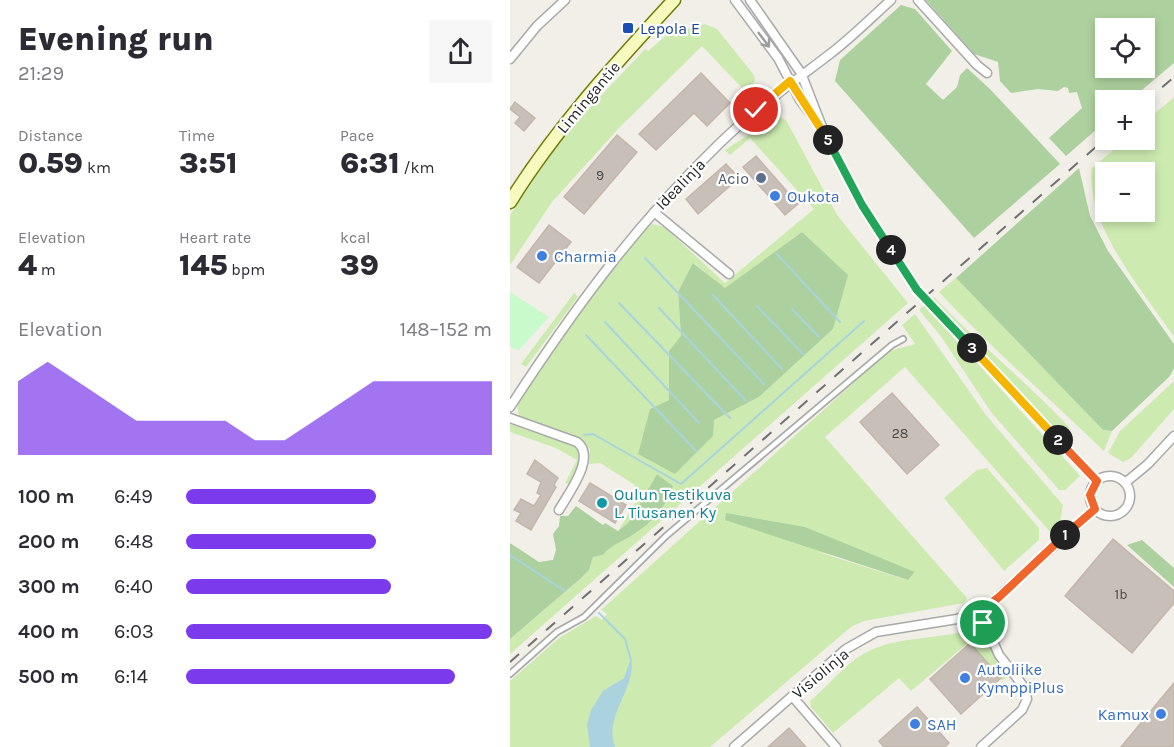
<!DOCTYPE html>
<html lang="en">
<head>
<meta charset="utf-8">
<style>
	body { margin:0; font-family:Karla,sans-serif; background:#f7f7f7; color:#2b2b33; height:100vh; display:flex; flex-direction:column; font-size:22px; white-space:nowrap }
	* { box-sizing:border-box; margin:0 }
	p { font-size:20px; color:#7c7c81 }
	.icon { flex:none; width:33px; height:33px; fill:none; stroke:currentColor; stroke-width:2; stroke-linecap:round; stroke-linejoin:round }
	.map { position:relative; flex:1; overflow:hidden }
	.panel { display:flex; flex-direction:column; background:#fff; width:510px }
	.panel>* { flex:none }
	.tools { position:absolute; left:585px; top:18px; display:grid; gap:12px }
	.tools a { display:grid; place-items:center; width:60px; height:60px; border-radius:0px; background:#fff; box-shadow:0 3px 9px #0003; font-size:30px }
	.pin { position:absolute; display:grid; place-items:center; width:51px; height:51px; color:#fff; margin:-26px; border:3px solid #fff; border-radius:50%; box-shadow:0 2px 6px #0007 }
	.km { position:absolute; width:30px; height:30px; margin:-15px; border-radius:50%; background:#222; color:#fff; font-size:16px; line-height:30px; text-align:center }
	.round { display:grid; place-items:center; flex:none; width:63px; height:63px; border-radius:0px; background:#f7f7f7 }
	.head { display:flex; align-items:center; justify-content:space-between; height:102px; padding:0 18px }
	h1 { font-size:33px; font-weight:800; line-height:45px }
	.stats { display:grid; grid-template-columns:repeat(3,1fr); gap:9px; height:102px; padding:6px 18px }
	.stats div { display:grid; align-content:center }
	.stats b { font-size:30px; font-weight:800 }
	.stats small { font-size:16px; font-weight:400 }
	.stats p { font-size:16px }
	.chart { height:168px; padding:12px 18px }
	.chart p { display:flex; justify-content:space-between }
	.chart svg { width:100%; height:108px; margin-top:6px; fill:#7c3aed; opacity:.7 }
	ul { padding:0 18px; list-style:none; font-size:20px }
	li { display:grid; grid-template-columns:96px 72px 1fr; align-items:center; height:45px }
	li i { height:15px; border-radius:8px; background:#7c3aed }
	main { display:flex; flex:1; min-height:0 }
	.map>svg:first-child { display:block }
	.grass { fill:#cdebb0; fill-rule:evenodd }
	.forest { fill:#add19e; fill-rule:evenodd }
	.park { fill:#c8facc }
	.water { fill:#aad3df }
	.lines { fill:none; stroke-linecap:round; stroke-linejoin:round }
	.stream { stroke:#aad3df; stroke-width:2 }
	.building { fill:#c7bfb8; stroke:#c4b6ab; stroke-width:1.5 }
	.service-casing { stroke:#a9a9a9; stroke-width:8 }
	.minor-casing { stroke:#a9a9a9; stroke-width:11 }
	.secondary-casing { stroke:#707d05; stroke-width:15 }
	.service { stroke:#fff; stroke-width:4.5 }
	.minor { stroke:#fff; stroke-width:8 }
	.secondary { stroke:#f7fabf; stroke-width:12 }
	.rail { stroke:#707070; stroke-width:2; stroke-dasharray:12 12; stroke-linecap:butt }
	.oneway { stroke:#9c9c9c }
	.split-1-casing { stroke:#fff; stroke-width:12 }
	.split-2-casing { stroke:#fff; stroke-width:12 }
	.split-3-casing { stroke:#fff; stroke-width:12 }
	.split-4-casing { stroke:#fff; stroke-width:12 }
	.split-5-casing { stroke:#fff; stroke-width:12 }
	.split-6-casing { stroke:#fff; stroke-width:12 }
	.split-1 { stroke:#f0652b; stroke-width:8 }
	.split-2 { stroke:#f0652b; stroke-width:8 }
	.split-3 { stroke:#f5b400; stroke-width:8 }
	.split-4 { stroke:#22a559; stroke-width:8 }
	.split-5 { stroke:#22a559; stroke-width:8 }
	.split-6 { stroke:#f5b400; stroke-width:8 }
	.transit-dot { fill:#1a4fb4; stroke:#fff; stroke-width:2 }
	.service-dot { fill:#5c6f8a; stroke:#fff; stroke-width:2 }
	.shop-dot { fill:#3f7fe0; stroke:#fff; stroke-width:2 }
	.culture-dot { fill:#0f9aa8; stroke:#fff; stroke-width:2 }
	.labels { text-anchor:middle; stroke-width:4.5; stroke-linejoin:round; paint-order:stroke }
	.number-label { font-size:14px; fill:#4b4948 }
	.transit-label { font-size:16px; fill:#164399; stroke:#fff; text-anchor:start }
	.street-label { font-size:16px; fill:#222; stroke:#fff }
	.service-label { font-size:16px; fill:#4e5e75; stroke:#fff; text-anchor:end }
	.shop-label { font-size:16px; fill:#366cbe; stroke:#fff; text-anchor:start }
	.culture-label { font-size:16px; fill:#0d838f; stroke:#fff; text-anchor:start }
</style>
</head>
<body>
<main>
<section class="panel">
<div class="head"><div><h1>Evening run</h1><p>21:29</p></div><a class="round"><svg class="icon" aria-label="share" viewBox="0 0 24 24"><path d="M12 15V3M7 8l5-5 5 5M5 13v7h14v-7"/></svg></a></div>
<div class="stats">
<div><p>Distance</p><b>0.59<small> km</small></b></div>
<div><p>Time</p><b>3:51</b></div>
<div><p>Pace</p><b>6:31<small> /km</small></b></div>
</div>
<div class="stats">
<div><p>Elevation</p><b>4<small> m</small></b></div>
<div><p>Heart rate</p><b>145<small> bpm</small></b></div>
<div><p>kcal</p><b>39</b></div>
</div>
<div class="chart"><p><span>Elevation</span>148–152 m</p>
<svg viewBox="0 0 160 44" preserveAspectRatio="none"><path d="M0 44V14L10 6L20 14L30 22L40 30L50 30L60 30L70 30L80 38L90 38L100 30L110 22L120 14L130 14L140 14L150 14L160 14V44z"/></svg>
</div>
<ul>
<li><b>100 m</b>6:49<i style="width:62%"></i></li>
<li><b>200 m</b>6:48<i style="width:62%"></i></li>
<li><b>300 m</b>6:40<i style="width:67%"></i></li>
<li><b>400 m</b>6:03<i style="width:100%"></i></li>
<li><b>500 m</b>6:14<i style="width:88%"></i></li>
</ul>
</section>
<div class="map">
<svg width="664" height="747" viewBox="0 0 664 747">
	<rect width="100%" height="100%" fill="#f2efe9"/>
	<!-- grass -->
	<path class="grass" d="M195 24 207 29 244 75 245 81 234 97 231 95 234 90 192 46 110 127 42 202 0 265V215L55 134 135 49 138 51 158 34Z
		M664 97V337C633 291 575 225 582 168L615 140H634L635 122ZM596 172H634V212H596Z
		M268 116 276 120 327 215 398 303 0 654V639L70 579 79 570 83 557 93 555C101 545 110 543 121 536 141 524 156 508 163 486L147 474 119 522 108 531 132 492 124 487 125 485 90 463 79 464 80 449 75 443 9 417 7 404 42 348 136 227 143 224 154 227 215 283 304 209 240 138 220 155 215 150ZM292 232 323 329 249 397 204 420 140 409 159 401 171 336 168 292 184 263 215 289Z
		M446 278 593 430 602 431 594 451C539 398 481 348 429 292Z
		M64 293 68 297 16 367 11 364Z
		M424 297C468 343 517 382 560 428L556 432 549 426 546 429 530 418 421 299Z
		M414 305 570 476 555 490H549L481 412 430 335 409 310Z
		M405 314 476 415 553 505 550 522 541 533 395 367 315 437 457 598 454 603 354 621 341 627 200 747H0V681L49 638 86 616 92 620 97 614 91 610 379 351 405 344 392 325ZM308 552 405 573 397 580Z
		M664 381V409L621 458 613 462 598 453 610 431Z
		M0 422 66 447C75 459 65 472 59 484L55 483 67 460 46 448 0 432Z
		M477 468 529 528V540L494 571 434 498 467 470Z
		M468 628 500 675 492 681 459 642 401 691 389 678 323 733 301 707 300 701C317 687 334 665 353 654 386 635 432 640 468 628Z"/>
	<!-- forest -->
	<path class="forest" d="M416 0H664V63L620 100H596L595 122 556 156 539 138 572 108 567 92 559 93 558 88 554 87 548 91 528 89 501 93 490 81 488 62 464 54ZM596 28H634V68H596Z
		M391 5 405 9 442 51 416 84 433 100 447 87 450 75 457 68 480 89 550 164 464 238 325 81 330 60Z
		M569 168 580 216 598 251 664 344V368L660 376 602 431 593 430 446 278Z
		M292 232 338 275 323 329 249 397 204 420 203 436 165 474 128 454 140 409 159 400V351L171 336 168 292 183 263 215 288Z
		M147 474 163 486C156 508 141 524 121 536 110 543 101 545 93 555L83 557 79 570 70 579 0 639V543L29 562 43 560 46 550 43 534 49 526 50 516H58L66 506 93 525 95 523 108 531 119 522Z
		M216 513 295 527 405 572 398 580 215 520Z
		M632 540 664 568V587L617 545Z"/>
	<!-- park -->
	<path class="park" d="M0 292 39 317 8 351 0 346Z"/>
	<!-- water -->
	<path class="water" d="M121 658C127 689 93 715 105 747H80L77 725 81 710 93 691 114 678Z"/>
	<g class="lines">
		<!-- stream -->
		<path class="stream" d="M266 253 330 322
			M135 258 254 384
			M203 295 272 369
			M109 303 220 418
			M247 306 294 355
			M149 308 236 401
			M282 309 309 337
			M95 322 189 423
			M76 335 186 451
			M74 435 83 434 171 484 354 321
			M0 555 55 591
			M89 613 115 639 121 660"/>
	</g>
	<!-- building -->
	<path class="building" d="M191 73 220 103 197 126 184 113 146 150 129 134Z
		M5 102 25 118 14 131 5 123 10 117 0 109Z
		M107 135 127 152 74 214 54 197Z
		M246 156 288 204 275 215 233 167Z
		M216 164 229 178 188 214 176 199Z
		M39 225 61 242 29 283 7 267Z
		M382 393 429 445 397 474 350 422Z
		M25 460 48 478 44 485 46 487 21 530 6 521 11 513 4 510 11 499 24 506 31 495 27 493 31 482 17 474Z
		M80 483 116 505 105 523 69 501Z
		M603 539 664 591V603L622 653 555 596Z
		M460 643 491 678 451 714 420 679Z
		M664 683V745L662 747H611Z
		M407 707 439 743 435 747H374L369 741Z
		M279 728 296 747H258Z"/>
	<g class="lines">
		<defs>
			<path id="service" d="M0 674 47 632 74 617 156 536 382 345 393 339"/>
			<path id="minor" d="M225 0 268 58 290 100 314 132 291 73 240 0
				M408 0 467 65 477 73
				M0 59 27 26 55 0
				M314 132 352 205 407 290 587 481
				M144 212 219 274
				M0 407C64 309 125 225 210 143 244 110 282 83 320 54 341 38 361 18 381 0
				M0 418 67 442C87 457 58 494 49 510
				M580 496a20 20 0 1 1 40 0a20 20 0 1 1-40 0Z
				M615 483 638 464 664 436
				M470 612 489 655 514 687 517 699 512 710 471 747
				M282 696 326 747
				M224 747 336 649 366 632 447 619 476 608 585 509"/>
			<path id="secondary" d="M0 202C46 128 105 64 164 0"/>
		</defs>
		<!-- service casing -->
		<use href="#service" class="service-casing"/>
		<!-- minor casing -->
		<use href="#minor" class="minor-casing"/>
		<!-- secondary casing -->
		<use href="#secondary" class="secondary-casing"/>
		<!-- service -->
		<use href="#service" class="service"/>
		<!-- minor -->
		<use href="#minor" class="minor"/>
		<!-- secondary -->
		<use href="#secondary" class="secondary"/>
		<!-- rail -->
		<path class="rail" d="M634 103 664 77
			M0 662 596 138"/>
	</g>
	<!-- one-way arrows -->
	<defs><path id="oneway-shaft" d="M-6 0H5M1.5-3L5.5 0L1.5 3" fill="none" stroke-width="1.6" stroke-linecap="round" stroke-linejoin="round" transform="scale(1.5)"/></defs>
	<use class="oneway" href="#oneway-shaft" transform="translate(254 40) rotate(53)"/>
	<g class="lines">
		<defs>
			<path id="split-1" d="M473 623 470 612 489 597 555 535"/>
			<path id="split-2" d="M548 440 587 481 580 495 585 509 555 535"/>
			<path id="split-3" d="M462 348 548 440"/>
			<path id="split-4" d="M381 250 407 290 462 348"/>
			<path id="split-5" d="M318 140 352 205 381 250"/>
			<path id="split-6" d="M246 110 280 81 318 140"/>
		</defs>
		<!-- split-1 casing -->
		<use href="#split-1" class="split-1-casing"/>
		<!-- split-2 casing -->
		<use href="#split-2" class="split-2-casing"/>
		<!-- split-3 casing -->
		<use href="#split-3" class="split-3-casing"/>
		<!-- split-4 casing -->
		<use href="#split-4" class="split-4-casing"/>
		<!-- split-5 casing -->
		<use href="#split-5" class="split-5-casing"/>
		<!-- split-6 casing -->
		<use href="#split-6" class="split-6-casing"/>
		<!-- split-1 -->
		<use href="#split-1" class="split-1"/>
		<!-- split-2 -->
		<use href="#split-2" class="split-2"/>
		<!-- split-3 -->
		<use href="#split-3" class="split-3"/>
		<!-- split-4 -->
		<use href="#split-4" class="split-4"/>
		<!-- split-5 -->
		<use href="#split-5" class="split-5"/>
		<!-- split-6 -->
		<use href="#split-6" class="split-6"/>
	</g>
	<!-- markers -->
	<rect class="transit-dot" x="112" y="22" width="12" height="12" rx="3"/>
	<circle class="service-dot" cx="251" cy="178" r="6"/>
	<g class="shop-dot">
		<circle cx="265" cy="196" r="6"/>
		<circle cx="32" cy="256" r="6"/>
		<circle cx="455" cy="678" r="6"/>
		<circle cx="651" cy="714" r="6"/>
		<circle cx="405" cy="724" r="6"/>
	</g>
	<circle class="culture-dot" cx="92" cy="503" r="6"/>
	<g class="labels">
		<!-- number labels -->
		<g class="number-label">
			<text x="90" y="180">9</text>
			<text x="390" y="438">28</text>
			<text x="611" y="599">1b</text>
		</g>
		<!-- transit labels -->
		<g class="transit-label">
			<text x="130" y="34">Lepola E</text>
		</g>
		<!-- street labels -->
		<g class="street-label">
			<text transform="translate(78 97) rotate(-50)" y="6">Limingantie</text>
			<text transform="translate(170 184) rotate(-46)" y="6">Idealinja</text>
			<text transform="translate(310 673) rotate(-40)" y="6">Visiolinja</text>
		</g>
		<!-- service labels -->
		<g class="service-label">
			<text x="239" y="184">Acio</text>
		</g>
		<!-- shop labels -->
		<g class="shop-label">
			<text x="277" y="202">Oukota</text>
			<text x="44" y="262">Charmia</text>
			<text x="467" y="675">Autoliike<tspan x="467" dy="18">KymppiPlus</tspan></text>
			<text x="639" y="720" text-anchor="end">Kamux</text>
			<text x="417" y="730">SAH</text>
		</g>
		<!-- culture labels -->
		<g class="culture-label">
			<text x="104" y="500">Oulun Testikuva<tspan x="104" dy="18">L. Tiusanen Ky</tspan></text>
		</g>
	</g>
</svg>
<div class="tools">
<a><svg class="icon" aria-label="locate" viewBox="0 0 24 24"><circle cx="12" cy="12" r="6"/><path d="M12 2v4M12 18v4M2 12h4M18 12h4"/></svg></a>
<a>+</a>
<a>−</a>
</div>
<div class="pin" style="left:473px;top:623px;background:#1e9e55"><svg class="icon" aria-label="arrive" viewBox="0 0 24 24"><path d="M6 21V4h12l-3 4 3 4H6"/></svg></div>
<div class="pin" style="left:246px;top:110px;background:#d93025"><svg class="icon" aria-label="check" viewBox="0 0 24 24"><path d="M5 12l5 5 9-10"/></svg></div>
<b class="km" style="left:555px;top:535px">1</b>
<b class="km" style="left:548px;top:440px">2</b>
<b class="km" style="left:462px;top:348px">3</b>
<b class="km" style="left:381px;top:250px">4</b>
<b class="km" style="left:318px;top:140px">5</b>
</div>
</main>
</body>
</html>
